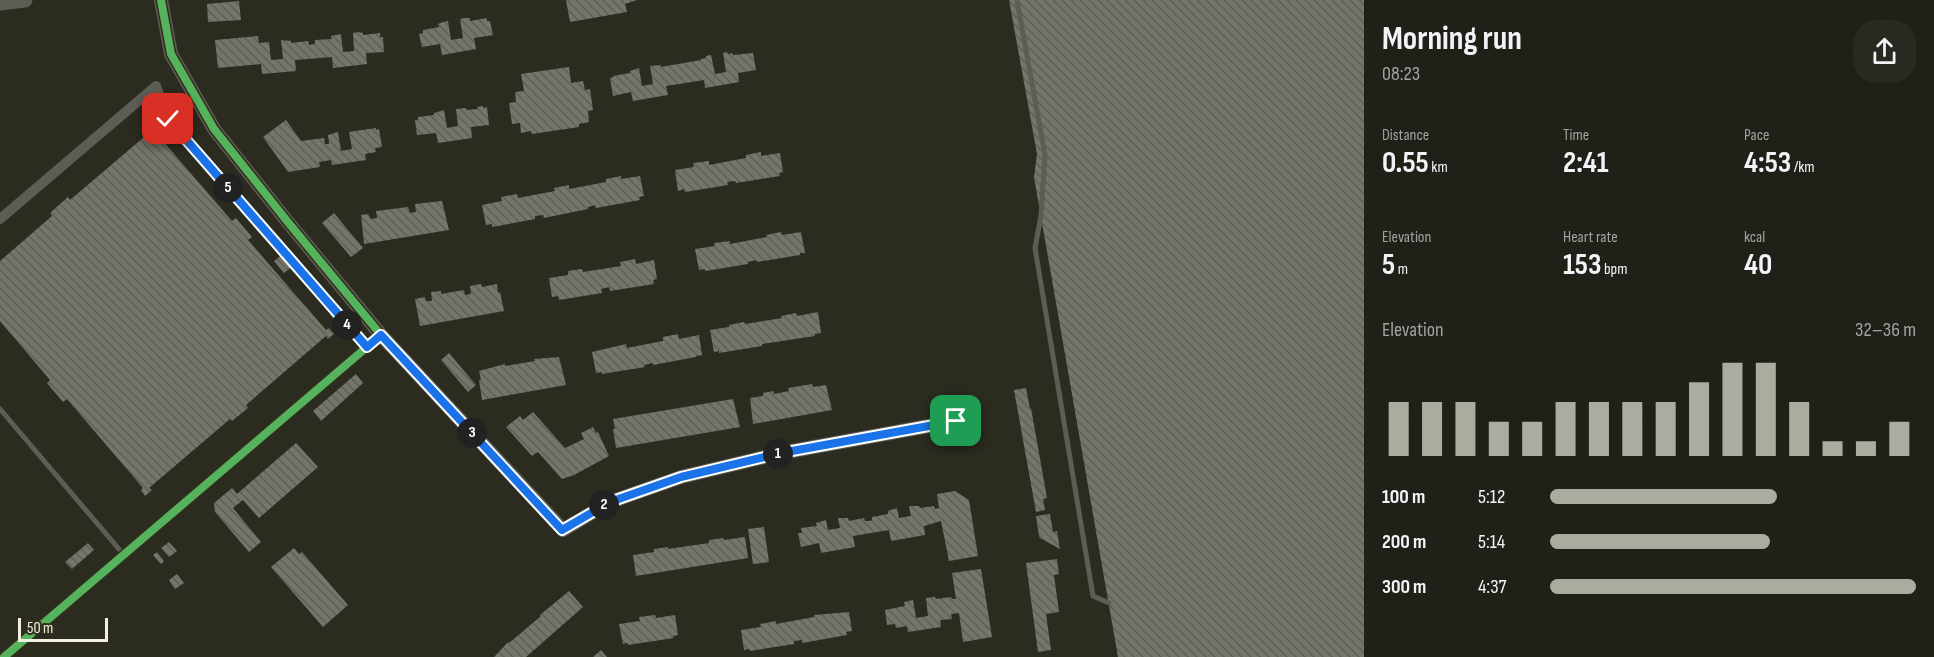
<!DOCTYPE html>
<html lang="en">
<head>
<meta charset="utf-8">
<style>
	body { margin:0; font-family:"Sofia Sans Condensed",sans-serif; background:#292821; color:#f1f3f6; height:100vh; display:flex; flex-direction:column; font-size:22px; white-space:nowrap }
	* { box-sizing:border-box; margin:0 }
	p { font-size:20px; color:#a2a3a2 }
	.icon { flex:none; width:33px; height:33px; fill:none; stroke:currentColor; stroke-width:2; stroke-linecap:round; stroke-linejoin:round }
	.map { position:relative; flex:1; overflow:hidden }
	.details { display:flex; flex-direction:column; background:#212018; width:570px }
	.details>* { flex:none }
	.scale { position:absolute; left:18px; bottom:15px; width:90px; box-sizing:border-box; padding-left:6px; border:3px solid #f1f0e3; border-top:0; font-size:16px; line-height:21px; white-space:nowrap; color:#f1f0e3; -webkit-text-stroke:4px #312f1b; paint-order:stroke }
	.pin { position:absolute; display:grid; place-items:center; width:51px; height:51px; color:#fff; margin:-26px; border-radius:12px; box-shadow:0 3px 9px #0006 }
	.km { position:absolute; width:30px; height:30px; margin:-15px; border-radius:50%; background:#222; color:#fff; font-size:16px; line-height:30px; text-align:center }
	.round { display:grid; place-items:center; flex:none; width:63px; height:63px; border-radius:24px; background:#292821 }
	.summary { display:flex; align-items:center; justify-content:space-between; height:102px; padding:0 18px }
	h1 { font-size:33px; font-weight:700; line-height:45px }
	.metrics { display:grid; grid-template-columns:repeat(3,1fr); gap:9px; height:102px; padding:6px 18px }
	.metrics div { display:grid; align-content:center }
	.metrics b { font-size:30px; font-weight:700 }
	.metrics small { font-size:16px; font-weight:400 }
	.metrics p { font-size:16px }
	.chart { height:168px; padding:12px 18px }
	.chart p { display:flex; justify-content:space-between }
	.chart svg { width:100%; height:108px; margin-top:6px; stroke:#acab9f; stroke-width:6 }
	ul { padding:0 18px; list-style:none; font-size:20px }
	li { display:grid; grid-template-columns:96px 72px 1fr; align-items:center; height:45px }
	li i { height:15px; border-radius:8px; background:#acab9f }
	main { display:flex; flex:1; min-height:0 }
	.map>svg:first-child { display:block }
	.building { fill:url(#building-back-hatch) }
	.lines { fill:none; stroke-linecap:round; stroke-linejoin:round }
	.service { stroke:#5e5d55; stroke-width:5 }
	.minor { stroke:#5e5d55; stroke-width:10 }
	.tertiary { stroke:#5e5d55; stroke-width:14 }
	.secondary { stroke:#5e5d55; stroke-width:15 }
	.cycleway-casing { stroke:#312f1b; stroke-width:11 }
	.cycleway { stroke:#56b35d; stroke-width:8 }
	.route-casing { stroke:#fff; stroke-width:12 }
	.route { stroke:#1a73e8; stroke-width:8 }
</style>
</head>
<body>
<main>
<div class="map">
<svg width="1364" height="657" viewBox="0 0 1364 657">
	<defs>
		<pattern id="building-back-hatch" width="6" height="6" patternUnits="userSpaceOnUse" patternTransform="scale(1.5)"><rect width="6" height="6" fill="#76756b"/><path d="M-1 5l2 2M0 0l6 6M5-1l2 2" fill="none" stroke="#5f5e58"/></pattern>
	</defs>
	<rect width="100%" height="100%" fill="#2c2b20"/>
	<!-- building -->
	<path class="building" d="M566 0H637L625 4 627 12 570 22Z
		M1009 0H1364V657H1118L1034 177 1037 154Z
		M239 1 241 20 208 22 207 4Z
		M465 18H470V21L487 18V21H490L493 35 474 38 476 49 442 55 440 44 422 47 419 34 423 33V30L439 27 438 24 443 22 448 21 451 40 463 38 460 19Z
		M358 32 363 33V35L380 33V37H383L384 52 366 53 367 64 333 68 332 57 295 60 296 71 262 74 261 64 218 68 215 40 258 36 259 43 269 42 271 60 283 59 281 40 291 41V43L308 41 309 45 315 44V40L332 39 331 36 341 34 343 52 354 51 353 33Z
		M727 52 728 54 732 53 733 55 753 53 756 70 738 73 739 82 705 88 704 80 666 86 668 95 633 101 631 92 613 96 610 78 614 77 613 76 630 73V71L639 68 642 86 653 84 650 66 661 65V67L701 60V59L706 58V56L711 55 715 74 726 72 723 53Z
		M569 67 571 83 583 81 585 90 590 89 593 110 588 111 589 122 579 124V127L532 134 531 131 521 133 520 123 512 124 509 103 516 102 515 92 524 91 521 74Z
		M483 106V108L487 107 489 125 471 127 472 138 438 143 436 133 417 135 415 120H418V117L434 115V113L444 110 447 128 458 126 456 109 466 108V110L478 109 477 107Z
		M286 120 301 141 324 138 325 144H329L328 135 338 132 341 151 352 149 349 132 376 128V130L379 129 382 147 375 148 376 152 365 154 366 160 332 165 331 160 319 162 320 167 288 172 263 137Z
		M153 124 158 129 155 132 232 221 236 218 252 237 248 240 326 330 329 328 334 334 328 339 326 336 246 405 248 408 232 421 230 419 149 488 152 490 145 496 141 490 143 488 67 399 63 402 47 383 50 380 0 321V261L52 216 50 213 68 197 70 200 150 132 147 129Z
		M761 152V156L780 153 783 172 779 173 780 176 736 183 735 181 727 182 728 185 685 192 684 189 678 191 675 170 694 167 693 163 709 161V165L746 158V155Z
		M621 176V179L640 176 644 196 639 197 640 200 596 208 595 205 588 207V209L544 218 543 215 535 216V219L492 227V224L486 225 482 205 502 201 501 197 517 194 518 198 555 191 554 188 569 185V189L606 182V179Z
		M442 201 449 230 364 244 361 215 368 214 371 219 377 218 376 211 408 207 410 213 416 212 415 204Z
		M334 213 363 248 351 257 322 223Z
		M781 232 782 235 801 232 805 253H800V255L757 262 756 260 748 262V264L705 271V269L699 270 695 249 715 246 714 243 730 241V244L767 237 766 235Z
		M283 254 293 266 284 273 274 261Z
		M635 259 636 264 654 260 657 279 653 280 654 284 610 291 609 287 601 289 602 293 559 300 558 296 552 297 549 278 568 275V271L582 269 583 272 621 266 620 262Z
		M481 284 482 287 497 284 498 293 500 292 504 311 420 326 415 299 425 297 426 301H432L431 292 441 291V294L464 290 465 295 471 294 470 286Z
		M818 312 821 333 814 334 815 336 762 344V346L719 353V351L714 352 710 330 729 327V325L744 322 745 324 782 318 781 316 796 313 797 316Z
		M678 334 679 339 699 335 702 355 696 356V357L653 365V363L644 365 645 367 602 374V372L596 373 592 352 626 344 627 348 663 341V337Z
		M449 353 476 385 468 392 441 360Z
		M559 357 566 385 482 400 479 380H481L479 371 505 364V366L535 361 534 359Z
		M356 374 363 383 321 421 313 411Z
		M812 384 813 387 826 385 832 410 753 424 750 398 763 396V393L773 391 774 394 789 391 788 388Z
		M1026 388 1030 409 1031 408 1047 498 1043 499 1045 510 1036 512 1014 390Z
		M733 399 740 427 616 448 613 429H615L613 419Z
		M533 412 565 448 584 439 581 433 593 427 596 433 598 432 609 456 574 475 562 479 538 452 532 456 506 427 520 416 523 420Z
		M296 443 318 467 259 518 243 500 233 508 261 542 249 552 215 512 214 503 232 488 237 494Z
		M955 491 969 500 978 556 949 561 941 521 924 526 925 535 891 541 889 530 853 536 855 547 821 553 819 543 801 547 798 533H802L801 528 817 526 816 523 823 521 826 520 828 530 840 528 838 518H848L849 521 864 518 865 521H870L872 520V517L888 514V511L897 508 899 518 911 516 909 506H919L920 508 934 506 935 509 939 508 937 494Z
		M1050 514 1053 532 1057 531 1060 549 1040 538 1039 536 1036 516Z
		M764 527 769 562 753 564 748 529Z
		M745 537 748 558 636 576 633 555 654 552V549L668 547V549L709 543V540L723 538 724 540Z
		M169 542 177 551 169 557 161 548Z
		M88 543 94 550 72 569 65 562Z
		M294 548 299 554 302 552 348 605 323 627 271 567Z
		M157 552 164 561 161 564 153 555Z
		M1057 559 1059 574 1054 575 1059 612 1046 614 1051 650 1038 652 1026 563Z
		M981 569 992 637 963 642 959 613 951 614 952 619 940 620 941 627 908 632 907 626 896 628 895 624 887 625 885 610 905 606 904 602 913 600 916 618 928 616 926 598 935 597 936 599 951 597 952 599H956L952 573Z
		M177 574 184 583 175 589 169 580Z
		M569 591 583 607 526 657H494L508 642 509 643 541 616 540 615Z
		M849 612 852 631 846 632 847 635 802 643V640L794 641V644L750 651 749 649 744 650 741 630 761 627 760 624 776 621V624L814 617V615Z
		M655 615 656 618 675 615 678 635 673 636 674 638 628 645V643L623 644 619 624 640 621 639 617Z
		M601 650 607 657H593Z"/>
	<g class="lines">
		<!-- service -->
		<path class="service" d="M1017 0 1045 155 1041 216 1035 248 1093 596 1109 603
			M0 409 124 555"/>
		<!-- minor -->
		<path class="minor" d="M0 219 156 86 168 119 367 347
			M4 657 381 335"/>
		<!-- tertiary -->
		<path class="tertiary" d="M161 0 171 54 214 129 287 221 381 335 563 530 610 502 681 477 781 453 956 421"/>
		<!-- secondary -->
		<path class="secondary" d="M0 3 25 0"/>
		<defs>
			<path id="cycleway" d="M161 0 171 54 214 129 287 221 381 335 563 530 610 502 681 477 781 453 956 421
				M4 657 381 335"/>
		</defs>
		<!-- cycleway casing -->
		<use href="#cycleway" class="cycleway-casing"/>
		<!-- cycleway -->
		<use href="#cycleway" class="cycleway"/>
	</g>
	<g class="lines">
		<defs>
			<path id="route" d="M168 119 367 347 381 335 562 530 610 502 681 477 781 453 956 421"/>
		</defs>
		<!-- route casing -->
		<use href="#route" class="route-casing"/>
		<!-- route -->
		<use href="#route" class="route"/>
	</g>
</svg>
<div class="scale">50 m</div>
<div class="pin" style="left:956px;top:421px;background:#1e9e55"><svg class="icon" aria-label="arrive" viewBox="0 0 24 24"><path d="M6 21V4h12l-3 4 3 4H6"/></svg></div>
<div class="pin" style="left:168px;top:119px;background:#d93025"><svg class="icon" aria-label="check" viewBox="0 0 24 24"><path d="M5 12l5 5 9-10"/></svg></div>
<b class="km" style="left:778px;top:454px">1</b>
<b class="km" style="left:604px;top:505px">2</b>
<b class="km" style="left:472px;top:433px">3</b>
<b class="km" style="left:347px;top:325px">4</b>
<b class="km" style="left:228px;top:188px">5</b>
</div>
<section class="details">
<div class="summary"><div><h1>Morning run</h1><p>08:23</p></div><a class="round"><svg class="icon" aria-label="share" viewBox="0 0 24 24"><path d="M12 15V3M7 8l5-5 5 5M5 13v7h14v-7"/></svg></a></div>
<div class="metrics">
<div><p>Distance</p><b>0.55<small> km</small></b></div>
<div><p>Time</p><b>2:41</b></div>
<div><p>Pace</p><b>4:53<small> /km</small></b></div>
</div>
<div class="metrics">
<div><p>Elevation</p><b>5<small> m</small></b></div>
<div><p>Heart rate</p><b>153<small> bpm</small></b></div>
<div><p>kcal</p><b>40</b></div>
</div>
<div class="chart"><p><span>Elevation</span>32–36 m</p>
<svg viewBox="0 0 160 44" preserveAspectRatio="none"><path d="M5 44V22M15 44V22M25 44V22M35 44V30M45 44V30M55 44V22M65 44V22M75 44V22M85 44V22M95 44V14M105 44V6M115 44V6M125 44V22M135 44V38M145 44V38M155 44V30"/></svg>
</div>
<ul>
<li><b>100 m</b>5:12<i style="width:62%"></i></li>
<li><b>200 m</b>5:14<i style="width:60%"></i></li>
<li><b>300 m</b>4:37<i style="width:100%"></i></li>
</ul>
</section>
</main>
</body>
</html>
